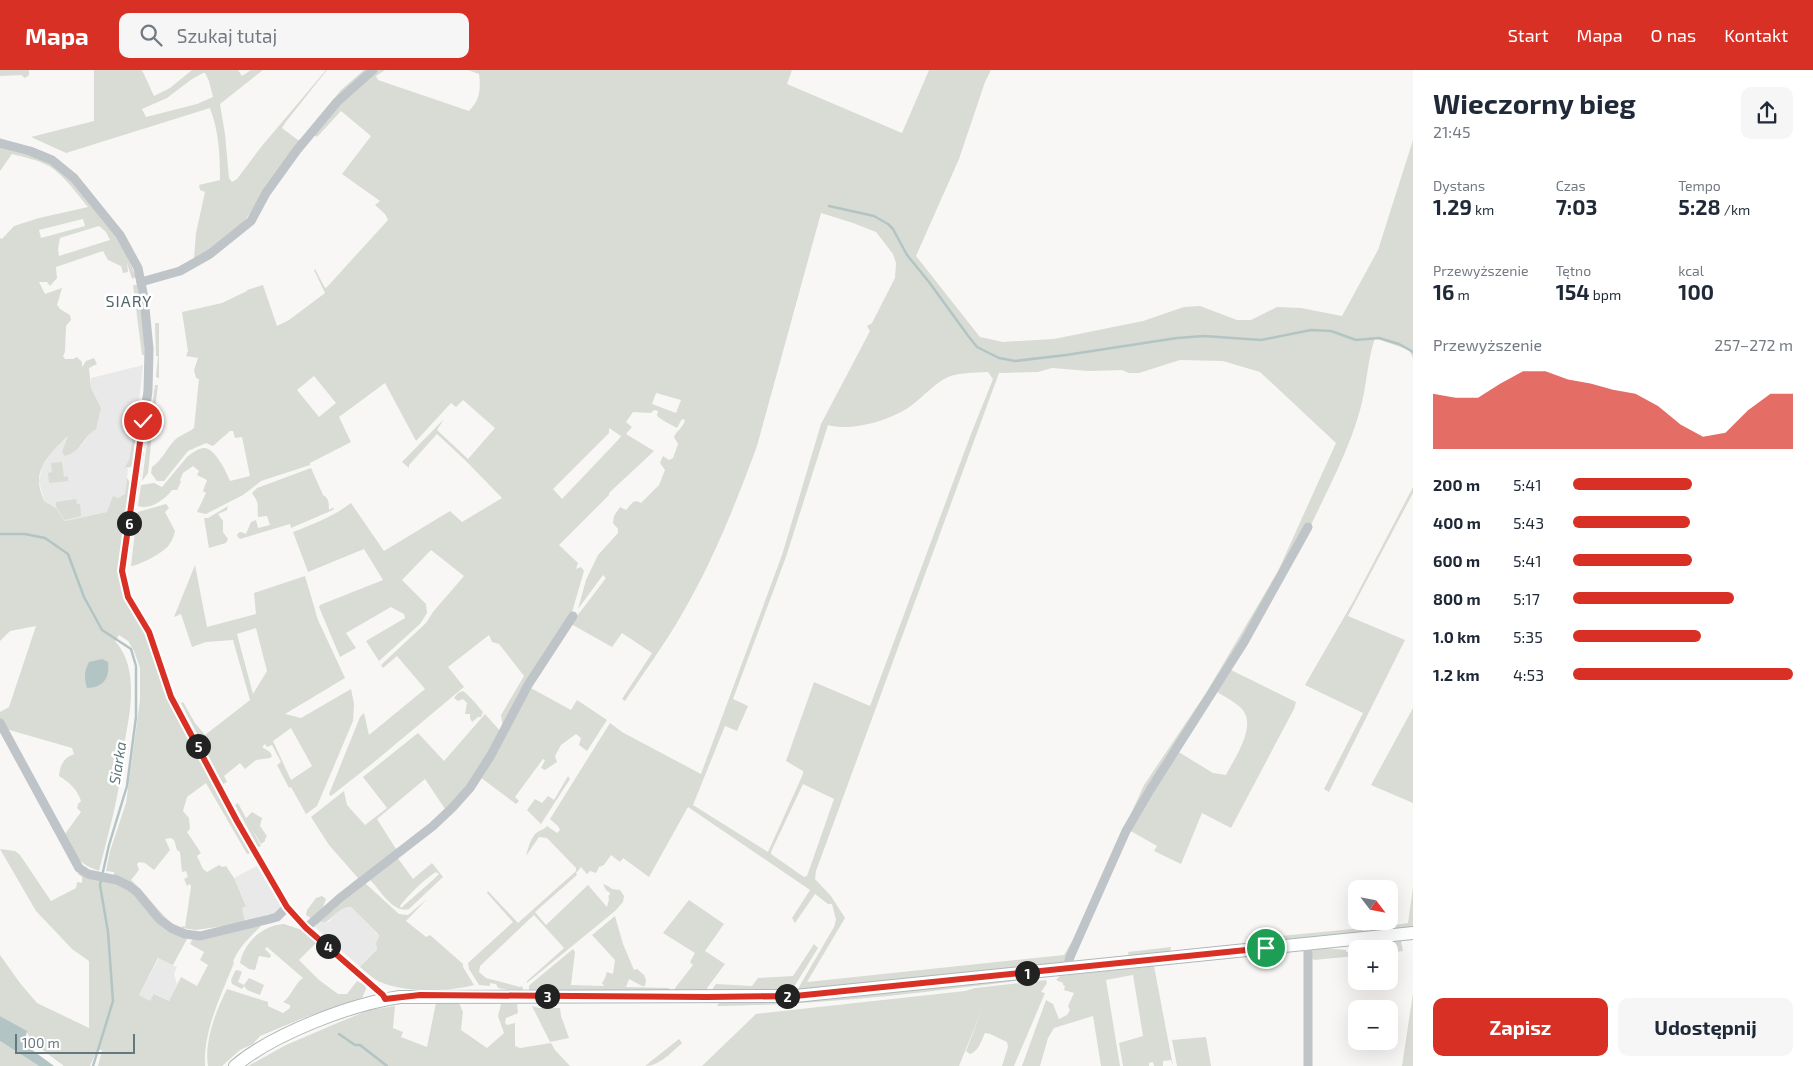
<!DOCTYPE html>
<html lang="pl">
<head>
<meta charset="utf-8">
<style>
	body { margin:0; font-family:"Exo 2",sans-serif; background:#f6f6f7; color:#1f2937; height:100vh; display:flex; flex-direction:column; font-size:19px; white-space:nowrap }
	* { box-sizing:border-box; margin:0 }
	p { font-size:16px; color:#747a83 }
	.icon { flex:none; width:28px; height:28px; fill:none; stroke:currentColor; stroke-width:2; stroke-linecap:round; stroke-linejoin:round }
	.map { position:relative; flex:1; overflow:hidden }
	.drawer { display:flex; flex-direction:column; background:#fff; width:400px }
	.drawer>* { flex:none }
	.needle { width:32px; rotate:122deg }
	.tools { position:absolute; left:1348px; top:810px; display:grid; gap:10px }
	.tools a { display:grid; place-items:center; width:50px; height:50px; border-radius:10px; background:#fff; box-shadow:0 5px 20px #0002; font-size:25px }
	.scale { position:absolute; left:15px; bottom:12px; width:120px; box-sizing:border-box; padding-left:5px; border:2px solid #63787f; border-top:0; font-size:14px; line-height:18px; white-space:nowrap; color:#63787f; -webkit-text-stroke:4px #fff; paint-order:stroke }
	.pin { position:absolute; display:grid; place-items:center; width:42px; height:42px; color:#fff; margin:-21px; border:2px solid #fff; border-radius:50%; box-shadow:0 1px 5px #0007 }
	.km { position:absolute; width:25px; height:25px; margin:-12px; border-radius:50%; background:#222; color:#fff; font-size:14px; line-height:25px; text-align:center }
	.round { display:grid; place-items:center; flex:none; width:52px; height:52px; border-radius:10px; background:#f6f6f7 }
	.headline { display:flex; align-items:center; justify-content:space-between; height:85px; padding:0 20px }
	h1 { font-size:28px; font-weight:700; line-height:38px }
	.metrics { display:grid; grid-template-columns:repeat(3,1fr); gap:8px; height:85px; padding:5px 20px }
	.metrics div { display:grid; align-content:center }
	.metrics b { font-size:21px; font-weight:700 }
	.metrics small { font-size:14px; font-weight:400 }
	.metrics p { font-size:14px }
	.chart { height:140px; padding:10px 20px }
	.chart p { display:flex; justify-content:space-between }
	.chart svg { width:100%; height:90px; margin-top:5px; fill:#d93025; opacity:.7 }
	.action { display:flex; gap:10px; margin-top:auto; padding:10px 20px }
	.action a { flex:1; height:58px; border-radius:10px; background:#d93025; color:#fff; font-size:20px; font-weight:700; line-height:58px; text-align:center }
	.action a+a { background:#f6f6f7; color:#1f2937 }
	ul { padding:0 20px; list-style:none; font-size:16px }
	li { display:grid; grid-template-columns:80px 60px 1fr; align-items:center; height:38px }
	li i { height:12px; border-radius:6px; background:#d93025 }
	header { display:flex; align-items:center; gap:30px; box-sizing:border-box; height:70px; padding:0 25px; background:#d93025; color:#fff }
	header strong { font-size:24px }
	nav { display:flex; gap:28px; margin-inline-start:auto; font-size:18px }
	.search { width:350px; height:45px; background:#f6f6f7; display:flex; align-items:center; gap:12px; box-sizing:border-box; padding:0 18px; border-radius:10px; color:#747a83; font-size:19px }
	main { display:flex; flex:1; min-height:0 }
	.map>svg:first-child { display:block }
	.built { fill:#e8e9e8 }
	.green { fill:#d8dcd4; fill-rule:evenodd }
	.water { fill:#b3c4c5 }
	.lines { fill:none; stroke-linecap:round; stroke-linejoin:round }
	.stream { stroke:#b3c4c5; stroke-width:2.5 }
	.secondary-casing { stroke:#aeb7ba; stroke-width:14 }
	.street { stroke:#bec4c7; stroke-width:9 }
	.secondary { stroke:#fff; stroke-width:12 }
	.route-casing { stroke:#fff; stroke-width:10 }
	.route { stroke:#d93025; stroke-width:6 }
	.labels { text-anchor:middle; stroke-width:5; stroke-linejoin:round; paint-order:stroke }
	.water-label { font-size:15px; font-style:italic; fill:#5e787a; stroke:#fff }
	.quarter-label { font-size:16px; letter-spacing:1px; fill:#55656b; stroke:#fff }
</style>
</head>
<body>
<header>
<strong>Mapa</strong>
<div class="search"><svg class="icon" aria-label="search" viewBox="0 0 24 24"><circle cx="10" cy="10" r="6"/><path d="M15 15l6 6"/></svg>Szukaj tutaj</div>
<nav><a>Start</a><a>Mapa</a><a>O nas</a><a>Kontakt</a></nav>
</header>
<main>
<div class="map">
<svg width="1413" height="996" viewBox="0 0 1413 996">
	<rect width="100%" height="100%" fill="#f8f7f5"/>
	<!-- built -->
	<path class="built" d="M143 295 139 331 129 390 124 397 128 399 125 424 118 428 107 442 65 451 56 438 44 431 39 411 42 397 51 383 69 365 63 382 81 376 92 361 101 338 91 318V308Z
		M257 796 284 840 245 853 241 838 246 835 234 808Z
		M351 837 379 866 376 873 377 878 360 897 315 857 319 851 329 852 339 840Z
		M159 888 177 897 174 904 177 914 169 931 155 924 150 932 139 925Z"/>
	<!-- green -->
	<path class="green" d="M0 0H29V5L25 8 21 5 0 6Z
		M94 0H142L154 26 170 18 192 0H238L242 6 251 0H263L220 34 225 64 229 108 232 112 237 109 261 77 326 0H327L285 53 282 58 298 70 301 69 341 20 364 0H370L336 30 242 154 206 183 194 189 196 163 205 122 200 120 199 115 220 110C220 85 219 62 210 38L66 83 31 67 94 51ZM203 3H205L209 11 213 27 197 34 146 47 142 39 167 28 192 9Z
		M377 0H385L376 6 378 10 469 41C480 30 481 19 479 4L468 0H792L787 14 902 63 929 0H991L985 12 959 89 916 186 980 267 1003 272 1054 269 1143 251 1184 237 1200 236 1237 250H1251L1277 237 1301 238 1342 246 1378 180 1413 70V288L1409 280 1375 268C1367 291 1367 316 1360 340 1349 380 1328 419 1310 457L1306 456 1225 596 1191 650 1165 688 1124 761 1065 893 799 921V917L834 857 836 850 832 834H828L815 824 795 853 792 848 810 820 688 737 649 807 623 788 620 792 611 785 604 795 599 797 596 803 590 801 587 804 581 797 576 803 577 805 535 842 546 855 588 815 607 837 609 829 608 825 609 826 610 823 606 820 603 814 608 816 612 819 620 820 624 826 623 832 615 841 527 913V911L564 878 534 845 480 896 479 902 486 908 520 917 522 916 523 919 521 922 498 918 496 914 490 913V916L479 915 469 899 468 893 513 852 487 823 488 821 518 853 576 801V798L547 768 539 767 526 786C528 779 530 769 536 763 540 760 544 760 547 756L557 763 560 760 558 756 550 749 610 653 622 662 701 704 782 485 821 354 870 261 867 256 872 253 895 208 896 193 893 184 876 162 853 153 821 143 757 376C736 433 713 491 682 544 665 574 644 602 625 631L622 629 652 583 622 563 612 577 571 554 606 508 603 505 578 539 586 510 598 485 618 463V459L613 453 614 446 620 437 626 440 633 432 637 431 641 433 659 415 665 400 660 393 663 386 669 390 673 388 678 374 674 367C677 360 683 358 685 350L682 349 677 358 664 351 657 346 658 341 654 340 651 343 633 342 626 352 632 357 626 364 654 381 609 423V425L559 475 578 493 576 499 581 497 584 501 572 542 503 659 501 645 524 606 499 574 492 572 489 565 448 597 464 617 373 693 331 726 329 724 360 647 364 643 369 665 425 619 397 586 383 598 381 595 426 553 433 542 464 506 431 480 402 510 426 534 427 543 420 554 379 591 366 571 405 548 404 544 391 537 346 563 356 578 340 587 319 537 320 535 383 510 364 479 308 502 293 462C314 454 334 446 351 433L384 481 450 441 462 452 502 428 465 390 437 364 409 395V398L402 392 444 349 437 360 468 389 495 358 463 330 456 337 451 333 416 371 385 313 339 347 351 372 310 393V395L261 411 243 425 206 444 197 442 206 423 203 421 207 410 197 405 199 401 193 396 183 403 180 410 181 412 177 420H172C164 430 151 440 138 436L141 415 154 413 162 417 187 387C191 384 198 378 204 378 215 378 227 403 230 411L250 406 242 367 235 368 233 361H230L213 376 206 373 188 381 164 411H157L151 403 152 397C162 390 166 380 173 372 179 365 188 363 194 358L199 309 196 308 194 300 198 288 186 286 188 281 182 242 222 233 247 221V220L263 215 277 256 289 250 325 223 314 200 315 199 325 218 327 217 388 150 385 144 375 135 380 131 342 104 371 66 341 41 317 67 313 64 335 38ZM1180 290 1223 291 1260 302 1336 373 1278 501 1206 623 1144 715 1074 868 1064 885 807 912 845 848 831 826 815 809 816 801 999 303 1038 302 1052 298 1089 301 1122 300 1129 303H1139ZM988 302 993 309 971 364 870 636 814 612 786 691 803 701V704L768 782 693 735 725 656 737 661 748 636 733 629 786 487 828 355C852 362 892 350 912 335 924 326 933 315 946 308 958 302 974 303 988 302ZM314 306 336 333 319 347 297 320ZM656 323 681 330 676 343 652 334ZM609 358 621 366 619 369 562 429 553 419 609 363ZM803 714 834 729 807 806 804 807 771 784V782Z
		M0 77 37 86 65 102 122 174 136 207 132 209 127 193 128 202 123 203 121 196 108 190 103 181 56 197 57 208 50 216 47 212H39L45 224 62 218 57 235 60 239 70 245 71 250 66 256 65 282 63 286 65 289H73L77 287 82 292V297L86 291 94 288 97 294 89 298 91 318 101 338 96 359C84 366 81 382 65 386L62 382 68 366C56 378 39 392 39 411 39 418 42 425 44 431L56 438 65 451 107 442 113 426 118 428 125 424 127 408 131 414 120 501 148 568 164 622 192 677 250 781 249 784H247L206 713 187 727 183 741 189 748 190 759 187 762 201 783 197 786 203 799 207 802 219 795 222 797 226 796 234 808 246 836 242 838 245 853 196 860 182 858V856L185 857 191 817 190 814 187 816 184 809 188 807 186 801 182 802 180 782 177 780 174 770 171 768 165 769 170 780 154 800 145 793 139 792 137 794 139 800 131 810C147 824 158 842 174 855V856L114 806V802L106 801 110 781 126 733 140 630V598L134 581 128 571 119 565 115 571C141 600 129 647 123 681 121 696 120 712 117 727 112 752 105 776 99 801 75 792 76 786 65 764L81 742 77 738 78 734 81 731C77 719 70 713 59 706 60 696 63 688 74 684L72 678 6 659 0 649V642L9 637 36 556 10 561 0 571V168L2 169 14 156 39 148 88 137C76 123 65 106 49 96 38 90 24 87 12 84L0 101ZM83 149 85 156 41 168 39 160ZM99 156 106 162 110 170 59 186 58 179 60 168Z
		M133 215H137L143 256 145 285H142Z
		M155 253H159V308L156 307 158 286H156Z
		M155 315H158L153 358 149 357Z
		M138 336 140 339 132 395 131 397 124 398 129 390Z
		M152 364 148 403 142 411 148 365Z
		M62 392 64 407 68 406V411L49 413 48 403 52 402 51 393Z
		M311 398 323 425C329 428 329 434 329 440L334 437 333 440 291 458 290 454 240 469 237 466 238 463 241 462 246 464 251 452 256 450 258 458 270 455 267 446 258 447C257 433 260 435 252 423L257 418Z
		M1413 417V423L1348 546 1405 570 1329 722 1324 719 1363 643 1305 615 1354 530Z
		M76 429 77 434H80L81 446 65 450 56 437V432Z
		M166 434 169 438 165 442 175 461C174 466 172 471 169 475 163 483 140 495 131 496L137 444 138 442Z
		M228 436 227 440 218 444 223 451V462L228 469 226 473 209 478 204 448H208Z
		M195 495 207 557 256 544 254 523 305 506 318 550 345 608 285 644 301 648 351 619 354 634 353 651 317 736 306 744 291 717 289 718 277 695 281 692 272 675 267 677 265 674 262 677 270 682 272 686 270 688 256 690 245 699 240 693 224 706 227 712 223 714 181 633 183 632 195 653 205 665 250 630 233 570 206 572 192 577 181 544 174 547ZM256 558 267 601 253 624 237 564ZM291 658 312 696 291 710 273 671Z
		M1231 600 1296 632 1294 639 1231 758 1202 743 1181 794 1154 781 1157 776 1129 760 1177 681 1213 703 1226 705C1235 687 1259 654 1240 637 1233 631 1224 626 1217 622Z
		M529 617 571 640 577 630 607 650 587 681 579 675 581 668 576 664 561 675 555 686 557 692 545 700 541 698 545 690 543 689 515 727 519 731 516 734 480 707Z
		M463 621C470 626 477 635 483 642L481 647H478L472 652 470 648V644H465L467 633 463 629 458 631 454 628 458 623Z
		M1413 638V733L1371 715Z
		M485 644 501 662 485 692 447 741 333 829 358 808 329 775 311 747 344 721 347 735 365 755 387 738 363 707 418 663 444 691ZM425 709 445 739 418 764 396 779 377 749Z
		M568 706 570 709 541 754 527 740 535 729 542 733 548 726 554 730Z
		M238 733 246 748 252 742 262 748 260 756 267 766 265 769V771L261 774 251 757 261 776 258 777 235 735Z
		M0 779 15 781 20 785 51 831 76 818 77 812 82 813V807L78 804 79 802C95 807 117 810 130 821 150 836 163 859 187 869L173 895 158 888 139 925 150 931 154 924 169 931 181 907 197 916 208 895 200 890 204 882 190 874 192 870 197 868 260 855 261 856C250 867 238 878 233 892L234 893C221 925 203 962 205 996H98L102 980H97L90 996H64L32 972 26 961 0 946V885L20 913 37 933 89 958V891L72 879 36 841Z
		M397 787 413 809 432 793 443 807 409 839C392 844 380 818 368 808ZM436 802 439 804 434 809 401 838 400 836C407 826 426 808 436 802Z
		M365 813 399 844 408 845 427 829 406 851 426 867 430 865 463 894V897L474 915C448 922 403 923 378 911 371 907 365 901 360 897L377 879 376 873 379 866 378 864 351 837C334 837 331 857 319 851Z
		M1413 817V857L1396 859 1395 855 1408 853Z
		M322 826 326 829 323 837 312 849 306 845 307 840 316 828Z
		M689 830 724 854 705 881 725 894 707 918 706 924 676 923 675 918 693 895 690 892 695 883 663 863Z
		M615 846 623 874 634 900 637 899 644 905 646 910 645 916H642L629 909 626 917 669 918V921H529V916L532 913 573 879 575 882 571 915 604 916 602 913 605 908 607 902 613 904 615 890 592 865Z
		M284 854 302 860 316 873 299 890 319 910 338 924H347L357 911 365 915 366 919 362 928 301 949 260 966 253 974 240 980 222 996H208C204 972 216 940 227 919L268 932V936L283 943 290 938V935L283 932C292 926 294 914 303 908L267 877 265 879 271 885 270 888 259 886 255 900 249 899 240 893C244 872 263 855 284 854Z
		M1363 858 1362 863 1269 871V867Z
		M1401 871 1403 881 1389 883V879H1357L1365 878 1376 873Z
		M814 874 818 878 792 920 789 922 713 923V918L716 914 752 916 758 908 793 906Z
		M1171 877 1170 882 1129 887 1128 882Z
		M1324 878 1346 880V882L1356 879V886L1314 890 1311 887 1313 880Z
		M1154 896 1173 996 1171 990 1163 991V996H1154L1153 992 1149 993V996H1123L1119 973 1143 966 1133 905 1106 910 1120 996H1101L1093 946 1054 958 1048 968 1040 996H1022L1046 930 1053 934 1059 949 1067 945 1070 940 1068 936 1074 923 1064 920 1065 916 1063 915V913L1056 910 1060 906Z
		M238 900 242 902 238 912 244 915 249 908 264 915 260 925 247 920 244 916 242 919 232 914 231 910 235 901Z
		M1046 906 1047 907C938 921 827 935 717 936L720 931Z
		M1046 910 1047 913 1041 922 1045 923 1014 996H1002L1008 977 1007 972 990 964 985 963C981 971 979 981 970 984L966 981 983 937 959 996H702L756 944 965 921 975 918Z
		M1413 923V996H1402Z
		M436 933H459L463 942 461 960 487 978 504 963 498 946 501 934H517L518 943 506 948 505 953 507 955 515 953V976L520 978 551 973 555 980 570 996H248L286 975 335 954 369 940 395 936 393 958 403 962 401 967 427 977Z
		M532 936 539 938H560L561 946 569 968 550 972Z
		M1206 967 1211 996H1177L1172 970Z
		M679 969 682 973C671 983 659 996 645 996Z
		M0 971 39 996H0Z"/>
	<!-- water -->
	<path class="water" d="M102 589 108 592C110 607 104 618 87 618 84 608 84 601 89 592Z
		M0 946 27 961 24 974 54 996H39L0 971Z"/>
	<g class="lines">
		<!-- stream -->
		<path class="stream" d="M829 136 874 146 888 154 893 159 907 185 929 212 969 267 977 277 999 288 1015 291 1066 285 1177 268 1204 266 1261 270 1311 260 1331 261 1356 270 1379 268 1399 274 1413 282
			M0 464H25L45 468 68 484 84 527 102 560 131 579 136 596V647L127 716 109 775 100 815 108 862 113 931 93 996
			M339 964 355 975H360L387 996"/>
		<defs>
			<path id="secondary" d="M235 996C273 964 351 934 400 927L795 926 1413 863"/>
		</defs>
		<!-- secondary casing -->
		<use href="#secondary" class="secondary-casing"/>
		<!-- street -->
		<path class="street" d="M0 73 30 81 52 90 74 108 120 165 138 198 144 228 149 279 148 321 122 501 128 527 149 562 171 627 237 751 287 837 306 858 383 925 385 929
			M141 212 180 201 210 184 251 151 266 123 297 80 337 32 373 0
			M0 653 79 798 88 804 117 810 129 816 137 822 159 849 171 858 185 864 200 866 270 849 277 847 287 837
			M306 858 340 828 433 756 453 737 470 718 491 685 528 615 573 546
			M1067 898 1070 887 1126 761 1150 720 1244 572 1308 457
			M1308 996V874"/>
		<!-- secondary -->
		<use href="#secondary" class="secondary"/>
	</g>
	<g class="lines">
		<defs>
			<path id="route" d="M143 351 122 501 128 527 149 562 171 627 237 751 287 837 306 858 383 925 385 929 420 925 707 927 795 926 1266 878"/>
		</defs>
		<!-- route casing -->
		<use href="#route" class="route-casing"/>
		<!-- route -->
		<use href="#route" class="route"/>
	</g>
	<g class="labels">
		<!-- water labels -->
		<g class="water-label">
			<text transform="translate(118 693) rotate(-81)" y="5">Siarka</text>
		</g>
		<!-- quarter labels -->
		<g class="quarter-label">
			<text x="129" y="237">SIARY</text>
		</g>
	</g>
</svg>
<div class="tools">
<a><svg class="needle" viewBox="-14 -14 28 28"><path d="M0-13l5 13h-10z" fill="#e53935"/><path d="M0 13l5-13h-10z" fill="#747a83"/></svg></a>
<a>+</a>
<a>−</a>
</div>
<div class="scale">100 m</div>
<div class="pin" style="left:1266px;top:878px;background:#1e9e55"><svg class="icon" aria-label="arrive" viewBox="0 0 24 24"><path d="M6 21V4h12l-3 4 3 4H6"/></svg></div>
<div class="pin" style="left:143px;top:351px;background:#d93025"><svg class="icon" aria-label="check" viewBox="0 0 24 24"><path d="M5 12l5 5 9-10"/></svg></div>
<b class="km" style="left:1027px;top:903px">1</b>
<b class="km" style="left:787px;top:926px">2</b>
<b class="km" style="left:547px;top:926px">3</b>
<b class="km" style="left:328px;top:876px">4</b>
<b class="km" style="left:198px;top:676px">5</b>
<b class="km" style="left:129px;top:453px">6</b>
</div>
<section class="drawer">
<div class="headline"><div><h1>Wieczorny bieg</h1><p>21:45</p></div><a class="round"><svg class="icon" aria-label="share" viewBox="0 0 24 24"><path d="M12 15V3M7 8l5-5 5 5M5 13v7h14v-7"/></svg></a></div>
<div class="metrics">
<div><p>Dystans</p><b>1.29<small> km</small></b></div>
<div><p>Czas</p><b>7:03</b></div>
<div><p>Tempo</p><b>5:28<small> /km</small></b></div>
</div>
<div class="metrics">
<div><p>Przewyższenie</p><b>16<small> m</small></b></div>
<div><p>Tętno</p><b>154<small> bpm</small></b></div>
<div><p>kcal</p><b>100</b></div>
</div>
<div class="chart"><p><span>Przewyższenie</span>257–272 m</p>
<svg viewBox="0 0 160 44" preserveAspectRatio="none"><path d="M0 44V17L10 19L20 19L30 12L40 6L50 6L60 10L70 12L80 15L90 17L100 23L110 32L120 38L130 36L140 25L150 17L160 17V44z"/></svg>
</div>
<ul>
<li><b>200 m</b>5:41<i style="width:54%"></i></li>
<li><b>400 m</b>5:43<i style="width:53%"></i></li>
<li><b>600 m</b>5:41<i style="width:54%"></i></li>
<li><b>800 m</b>5:17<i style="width:73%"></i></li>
<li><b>1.0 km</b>5:35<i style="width:58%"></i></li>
<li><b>1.2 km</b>4:53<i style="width:100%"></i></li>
</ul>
<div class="action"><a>Zapisz</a><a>Udostępnij</a></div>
</section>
</main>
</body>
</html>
